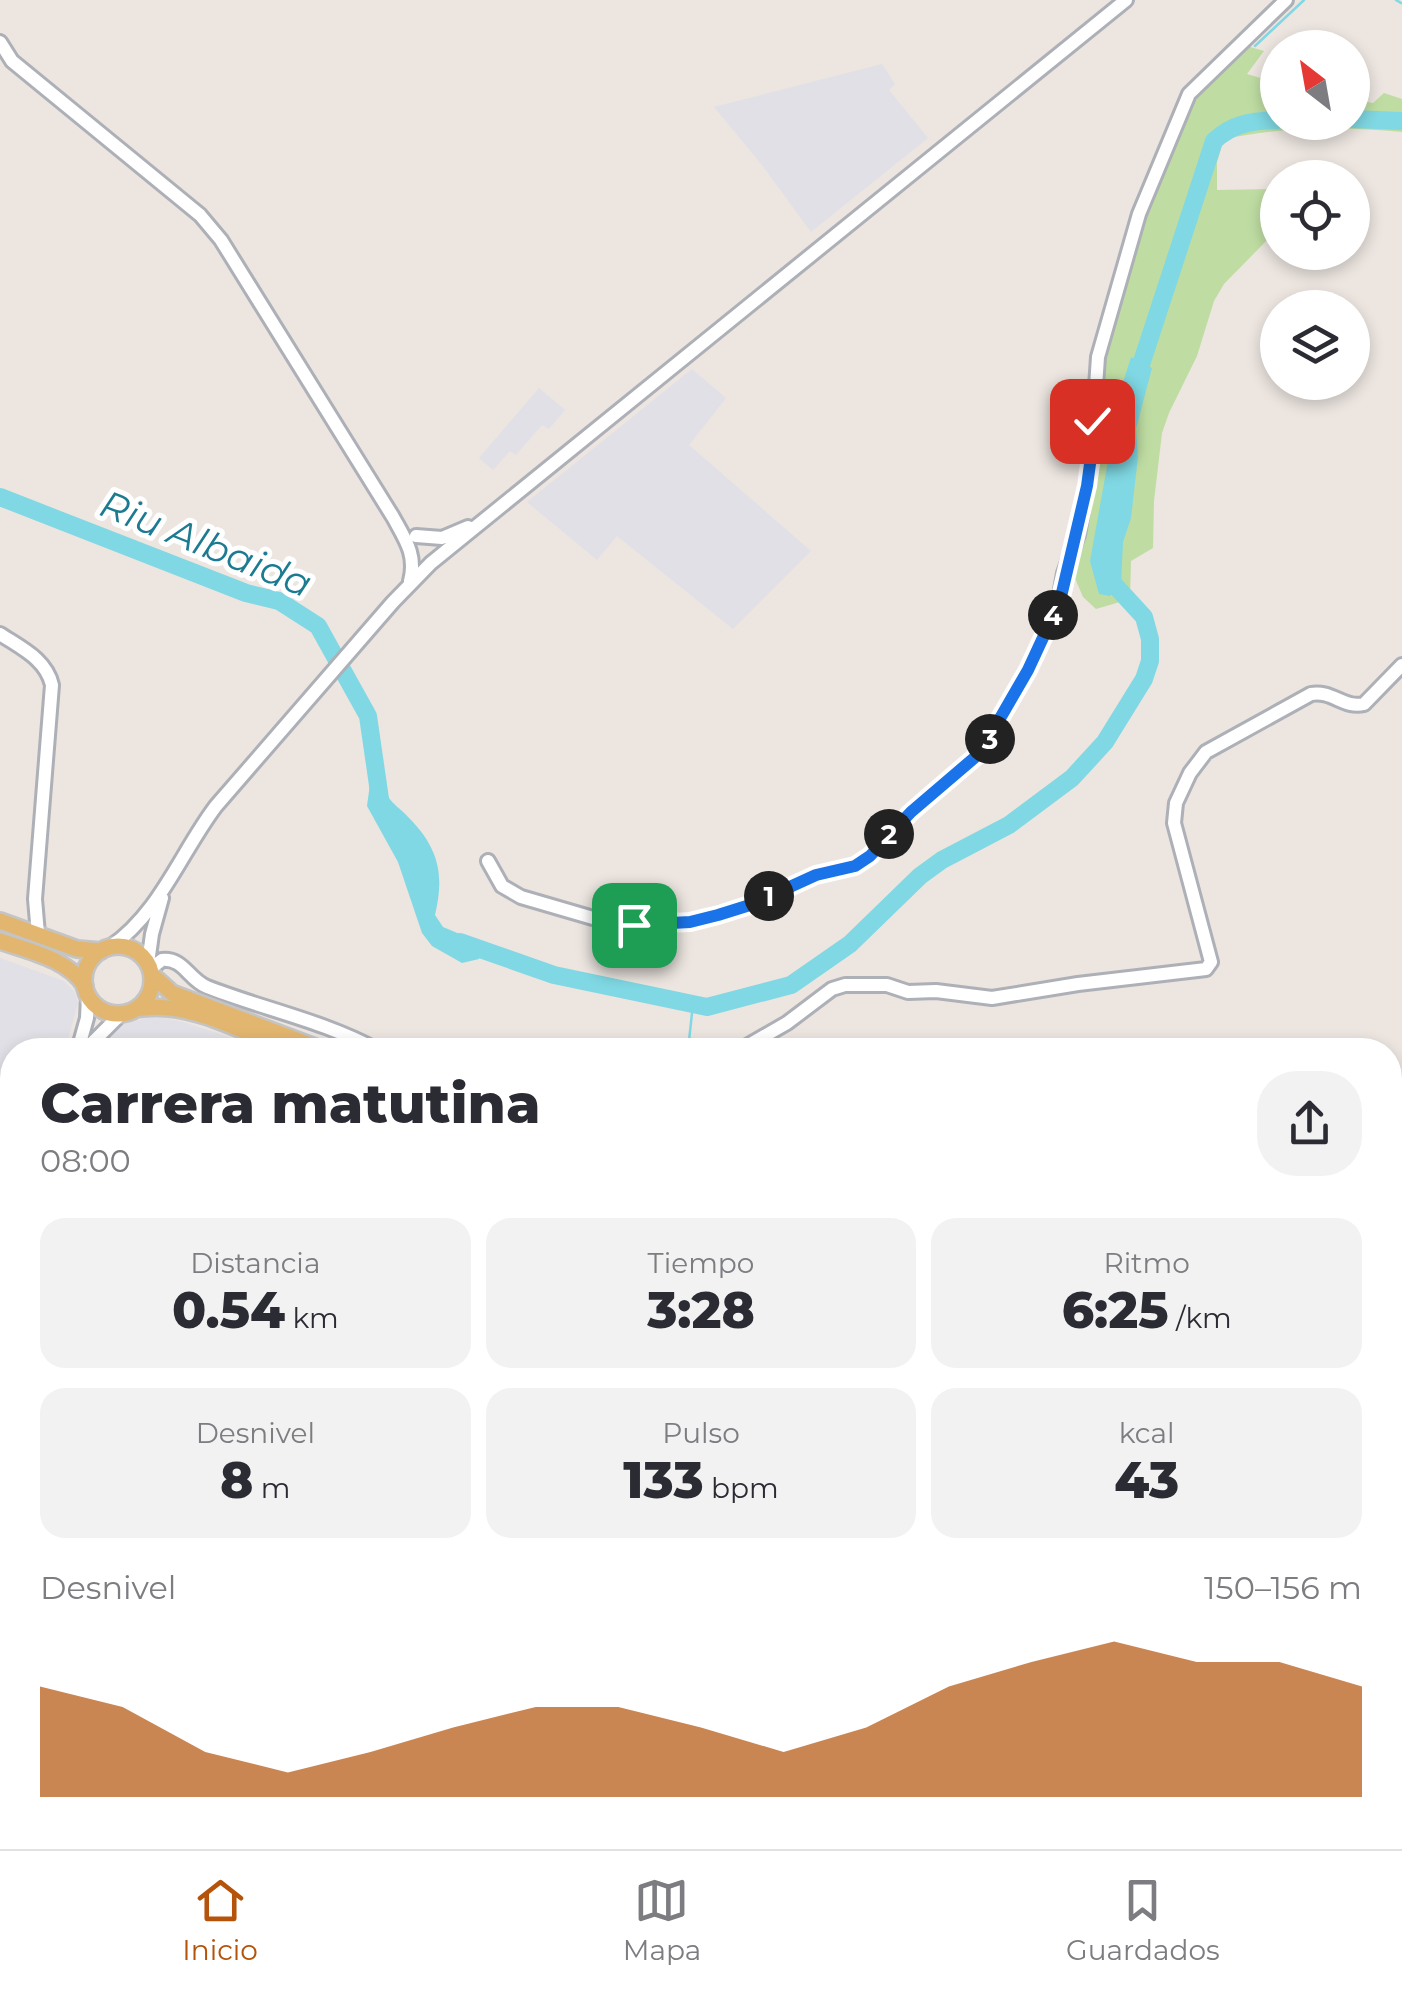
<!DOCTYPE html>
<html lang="es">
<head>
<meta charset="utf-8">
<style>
	body { margin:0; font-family:Montserrat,sans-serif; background:#f2f2f3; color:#2b2b33; height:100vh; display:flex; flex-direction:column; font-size:38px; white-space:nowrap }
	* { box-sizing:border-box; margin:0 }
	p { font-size:32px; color:#7c7c81 }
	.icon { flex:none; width:55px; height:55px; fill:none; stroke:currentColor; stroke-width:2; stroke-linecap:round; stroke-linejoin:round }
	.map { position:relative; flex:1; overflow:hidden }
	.panel { position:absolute; left:0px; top:1038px; width:1402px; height:812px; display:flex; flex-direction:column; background:#fff; border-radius:40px 40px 0 0; box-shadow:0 5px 15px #0003 }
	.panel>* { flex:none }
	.needle { width:65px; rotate:329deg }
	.controls { position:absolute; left:1260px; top:30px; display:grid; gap:20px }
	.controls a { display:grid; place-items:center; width:110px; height:110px; border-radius:50%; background:#fff; box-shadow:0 5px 15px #0003; font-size:50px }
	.pin { position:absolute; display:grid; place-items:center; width:85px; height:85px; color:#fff; margin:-42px; border-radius:20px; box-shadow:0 5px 15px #0006 }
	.km { position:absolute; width:50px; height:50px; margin:-25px; border-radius:50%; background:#222; color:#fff; font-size:28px; line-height:50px; text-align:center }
	.round { display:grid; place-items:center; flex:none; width:105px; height:105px; border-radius:40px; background:#f2f2f3 }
	.summary { display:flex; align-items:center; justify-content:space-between; height:170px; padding:0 40px }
	h1 { font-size:55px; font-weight:800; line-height:75px }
	.figures { display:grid; grid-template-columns:repeat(3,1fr); gap:15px; height:170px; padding:10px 40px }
	.figures div { display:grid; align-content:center; border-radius:25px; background:#f2f2f3; text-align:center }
	.figures b { font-size:50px; font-weight:800 }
	.figures small { font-size:28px; font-weight:400 }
	.figures p { font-size:28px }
	.chart { height:280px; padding:20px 40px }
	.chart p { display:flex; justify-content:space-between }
	.chart svg { width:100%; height:180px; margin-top:10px; fill:#b45309; opacity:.7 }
	.dock { display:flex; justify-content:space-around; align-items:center; height:140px; border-top:2px solid #e1e1e2; background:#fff; font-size:28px; color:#7c7c81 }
	.dock a { display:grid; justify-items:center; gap:5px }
	.dock .selected { color:#b45309 }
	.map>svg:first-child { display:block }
	.industrial { fill:#e1e0e6 }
	.green { fill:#bfdda3 }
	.water { fill:#7fd8e3 }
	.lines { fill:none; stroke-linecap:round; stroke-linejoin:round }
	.stream { stroke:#7fd8e3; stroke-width:2.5 }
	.river { stroke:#7fd8e3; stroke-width:18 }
	.minor-casing { stroke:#adb0b7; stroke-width:18 }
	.major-casing { stroke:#c4c4c4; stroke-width:20 }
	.minor { stroke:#fff; stroke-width:12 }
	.major { stroke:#e3b66f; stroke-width:15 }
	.rail-casing { stroke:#a3a8b4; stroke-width:6 }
	.rail { stroke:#fff; stroke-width:2.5; stroke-dasharray:8; stroke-linecap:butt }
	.route-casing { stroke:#fff; stroke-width:20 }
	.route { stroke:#1a73e8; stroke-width:12 }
	.labels { text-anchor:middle; stroke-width:10; stroke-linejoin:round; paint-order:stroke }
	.water-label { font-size:38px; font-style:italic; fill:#1c7b91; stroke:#fff }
</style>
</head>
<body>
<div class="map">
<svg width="1402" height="1849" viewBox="0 0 1402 1849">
	<rect width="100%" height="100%" fill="#ece5e0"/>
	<!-- industrial -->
	<path class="industrial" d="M882 64 895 84 889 90 928 138 811 232 762 165 714 107Z
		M692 369 726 398 689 445 811 551 733 629 617 536 597 560 527 502Z
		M539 388 565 410 549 429 542 425 516 455 510 451 493 470 479 458Z
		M0 958 64 981 74 991 78 1003 65 1050H12V1157L0 1182Z
		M154 1016 183 1022 269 1050H95L117 1026Z
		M12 1205V1838H94L75 1849H0V1232Z"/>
	<!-- green -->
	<path class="green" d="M1247 46 1264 51 1247 74 1277 83 1278 122H1352L1353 99 1373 103 1384 93 1402 99V132C1344 126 1281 127 1224 139L1217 162V190L1277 189V230L1224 284 1214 301 1197 356 1169 413 1162 433 1154 501 1153 548 1131 561 1130 599 1096 609 1083 597 1071 569 1100 373 1112 319 1130 274 1132 249 1160 173 1166 166 1194 97 1205 83Z
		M657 1838H1009L1012 1849H642Z"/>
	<!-- water -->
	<path class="water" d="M1131 357 1152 368 1136 429 1138 457 1131 518 1123 542 1121 585 1110 596 1099 594 1090 561 1121 389Z
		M377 776 381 778C388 805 395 802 412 821 440 851 444 877 435 915L443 927 479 942V959L462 963 432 946 422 933 398 862 367 806 371 777Z"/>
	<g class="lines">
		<!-- stream -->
		<path class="stream" d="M1396 0 1401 3
			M1255 46 1304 0
			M688 1050 693 1004
			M1390 1358 1402 1347
			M311 1849 323 1838"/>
		<!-- river -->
		<path class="river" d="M1352 119 1402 121
			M1135 383 1214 141C1233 123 1252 121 1278 120
			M0 497 246 593 279 601 318 626 368 716 380 799
			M460 942 554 975 707 1007 791 985 850 944 920 876 942 860 1009 825 1072 778 1105 742 1144 679 1150 661V639L1144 617 1110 580 1108 572"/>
		<defs>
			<path id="minor" d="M0 42 12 61 200 215 221 240 393 517C405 539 417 555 410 581
				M416 536 442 538 468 527
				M0 634C21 648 46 659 52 685L35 899 38 934
				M488 861 502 886 521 897 593 918 643 927 690 922 750 905 816 875 855 866 870 856 911 811 981 753 1028 670 1059 601 1064 573 1078 535 1091 460 1098 357 1139 214 1189 94 1286 0
				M110 947C160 913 181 852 216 806L393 602 431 563 1126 0
				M148 963 152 934 162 898
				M150 969 162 960C184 958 188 979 207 987 263 1009 324 1021 377 1050
				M78 1050 87 1018 88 996
				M85 1050 121 1014
				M740 1050 787 1023 832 989 845 985H887L908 992 936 991 992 998 1078 984 1206 969 1211 962 1174 823 1176 803 1190 773 1206 752 1311 694C1332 690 1344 709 1364 704L1402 665
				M1390 1199 1402 1192
				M0 1209 12 1185
				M0 1368 12 1378
				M1390 1477 1402 1464
				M1029 1838 1032 1843 1057 1839 1094 1849
				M1193 1838H1194
				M160 1849 180 1838"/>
			<path id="major" d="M0 921 77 949 101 951
				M0 941C29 951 68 959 85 986
				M84 980a34 34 0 1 1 68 0a34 34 0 1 1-68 0Z
				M152 975 172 993 323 1050
				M136 1009C187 999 243 1032 289 1050
				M1390 1176 1402 1169
				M448 1849 469 1838
				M474 1849 495 1838"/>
		</defs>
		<!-- minor casing -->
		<use href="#minor" class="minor-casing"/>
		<!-- major casing -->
		<use href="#major" class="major-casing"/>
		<!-- minor -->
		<use href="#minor" class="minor"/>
		<!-- major -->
		<use href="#major" class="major"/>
		<defs>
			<path id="rail" d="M1390 1120 1402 1113
				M107 1849 127 1838"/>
		</defs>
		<!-- rail casing -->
		<use href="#rail" class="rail-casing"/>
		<!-- rail -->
		<use href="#rail" class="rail"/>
	</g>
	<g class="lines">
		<defs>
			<path id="route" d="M634 925 690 922 718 915 750 905 816 875 855 866 870 856 911 812 980 753 1028 670 1060 601 1087 486 1093 442 1092 421"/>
		</defs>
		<!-- route casing -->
		<use href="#route" class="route-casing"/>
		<!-- route -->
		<use href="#route" class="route"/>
	</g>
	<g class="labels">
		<!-- water labels -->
		<g class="water-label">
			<text transform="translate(206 544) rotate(22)" y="13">Riu Albaida</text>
		</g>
	</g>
</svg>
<div class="controls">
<a><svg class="needle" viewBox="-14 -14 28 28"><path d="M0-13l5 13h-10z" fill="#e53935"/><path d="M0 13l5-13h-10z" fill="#7c7c81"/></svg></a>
<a><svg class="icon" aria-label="locate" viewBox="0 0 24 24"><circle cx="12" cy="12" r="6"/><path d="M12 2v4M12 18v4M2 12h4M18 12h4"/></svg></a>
<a><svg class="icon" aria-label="layers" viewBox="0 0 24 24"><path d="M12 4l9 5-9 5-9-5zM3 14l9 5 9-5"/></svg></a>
</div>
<div class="pin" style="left:634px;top:925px;background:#1e9e55"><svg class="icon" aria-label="arrive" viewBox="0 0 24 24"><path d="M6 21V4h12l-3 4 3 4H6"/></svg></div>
<div class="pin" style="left:1092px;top:421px;background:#d93025"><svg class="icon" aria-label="check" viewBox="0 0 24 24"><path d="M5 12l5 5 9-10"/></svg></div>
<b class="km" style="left:769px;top:896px">1</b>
<b class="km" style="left:889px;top:834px">2</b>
<b class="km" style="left:990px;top:739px">3</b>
<b class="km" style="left:1053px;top:615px">4</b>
<section class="panel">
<div class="summary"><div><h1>Carrera matutina</h1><p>08:00</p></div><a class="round"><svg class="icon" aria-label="share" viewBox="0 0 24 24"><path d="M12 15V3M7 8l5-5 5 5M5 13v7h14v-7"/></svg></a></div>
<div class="figures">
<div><p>Distancia</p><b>0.54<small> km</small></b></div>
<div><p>Tiempo</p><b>3:28</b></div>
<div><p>Ritmo</p><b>6:25<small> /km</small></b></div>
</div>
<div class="figures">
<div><p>Desnivel</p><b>8<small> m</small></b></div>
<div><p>Pulso</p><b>133<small> bpm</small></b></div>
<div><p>kcal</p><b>43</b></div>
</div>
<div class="chart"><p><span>Desnivel</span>150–156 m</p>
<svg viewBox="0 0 160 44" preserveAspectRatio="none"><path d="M0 44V17L10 22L20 33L30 38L40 33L50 27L60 22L70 22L80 27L90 33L100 27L110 17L120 11L130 6L140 11L150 11L160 17V44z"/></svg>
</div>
</section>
</div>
<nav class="dock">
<a class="selected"><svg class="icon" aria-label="home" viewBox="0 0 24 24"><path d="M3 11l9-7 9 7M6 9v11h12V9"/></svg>Inicio</a>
<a><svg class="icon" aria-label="map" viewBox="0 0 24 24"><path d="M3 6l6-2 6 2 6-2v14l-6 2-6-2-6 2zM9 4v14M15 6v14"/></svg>Mapa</a>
<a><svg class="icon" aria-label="saved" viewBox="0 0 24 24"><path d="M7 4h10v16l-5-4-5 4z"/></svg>Guardados</a>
</nav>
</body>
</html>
